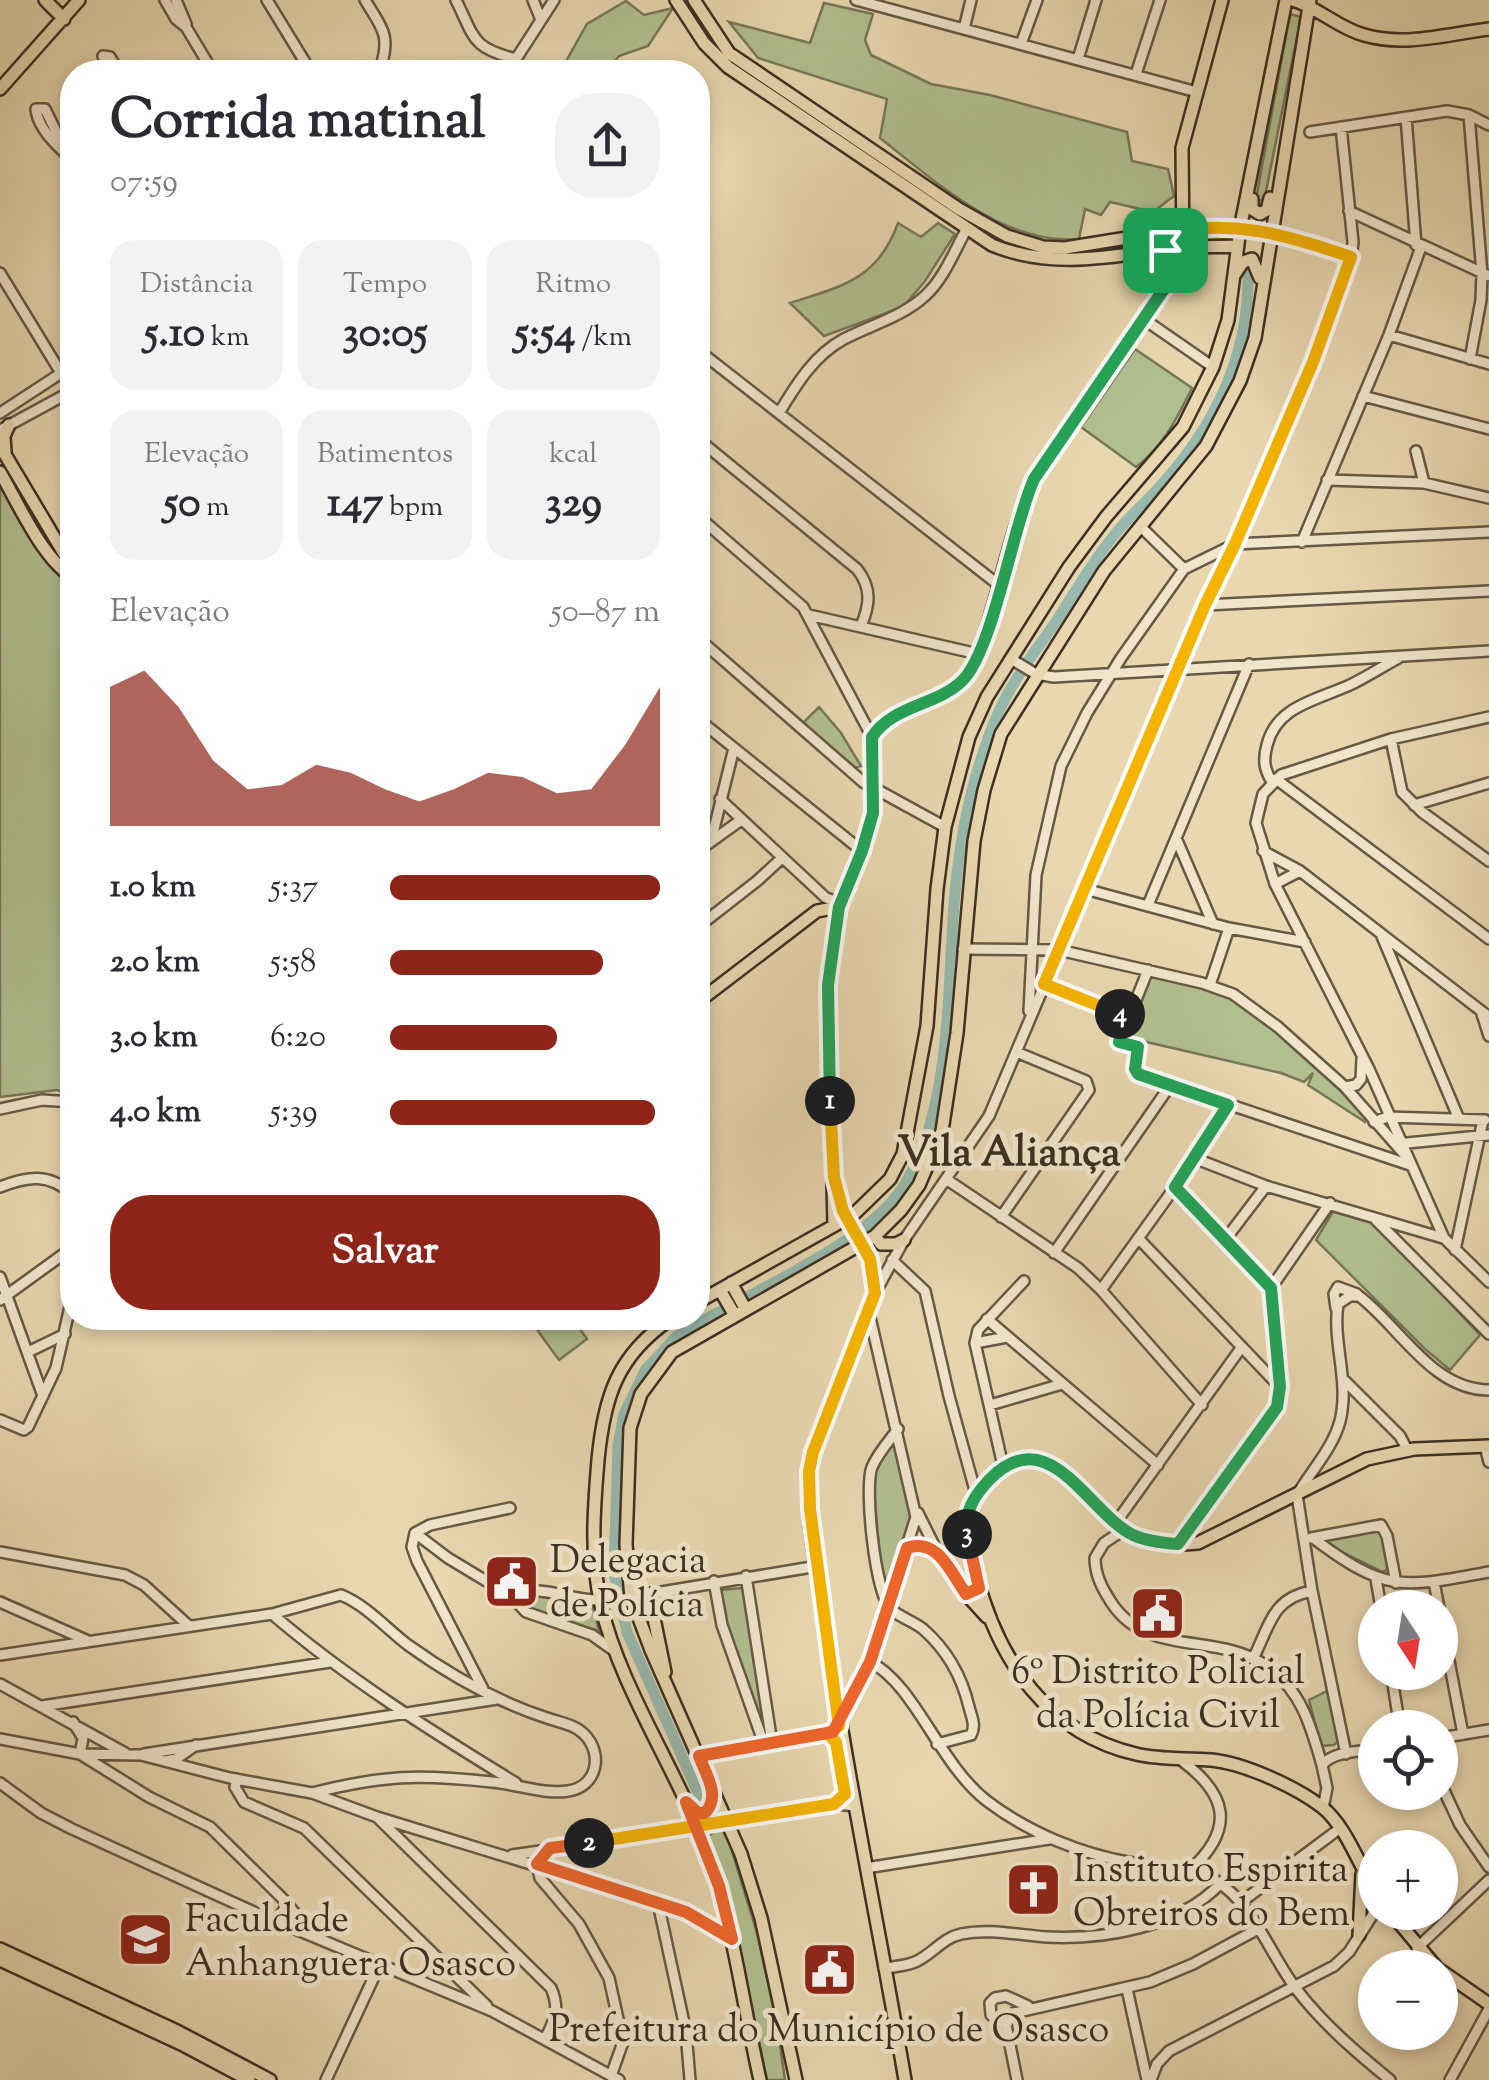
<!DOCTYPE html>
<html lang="pt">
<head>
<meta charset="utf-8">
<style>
	body { margin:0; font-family:"Sorts Mill Goudy",serif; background:#f2f2f3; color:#2b2b33; height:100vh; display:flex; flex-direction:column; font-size:38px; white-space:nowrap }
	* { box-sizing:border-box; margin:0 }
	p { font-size:32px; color:#7c7c81 }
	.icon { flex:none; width:55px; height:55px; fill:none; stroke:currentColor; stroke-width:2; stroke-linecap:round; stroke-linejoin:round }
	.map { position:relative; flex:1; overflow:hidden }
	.drawer { position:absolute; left:60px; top:60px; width:650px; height:1270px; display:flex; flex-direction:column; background:#fff; border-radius:40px; box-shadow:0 5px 15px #0003 }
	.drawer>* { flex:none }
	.needle { width:65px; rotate:168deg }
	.tools { position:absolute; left:1358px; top:1590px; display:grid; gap:20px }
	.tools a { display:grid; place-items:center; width:100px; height:100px; border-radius:50%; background:#fff; box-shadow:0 5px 15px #0003; font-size:50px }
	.pin { position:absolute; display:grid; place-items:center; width:85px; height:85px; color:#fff; margin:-42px; border-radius:20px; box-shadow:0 5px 15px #0006 }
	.km { position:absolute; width:50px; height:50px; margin:-25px; border-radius:50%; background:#222; color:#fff; font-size:28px; line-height:50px; text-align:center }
	.round { display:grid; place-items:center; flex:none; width:105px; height:105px; border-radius:40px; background:#f2f2f3 }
	.overview { display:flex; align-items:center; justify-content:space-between; height:170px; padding:0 50px }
	h1 { font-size:55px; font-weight:800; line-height:75px }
	.stats { display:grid; grid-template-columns:repeat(3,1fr); gap:15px; height:170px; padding:10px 50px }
	.stats div { display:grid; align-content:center; border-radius:25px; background:#f2f2f3; text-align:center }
	.stats b { font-size:42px; font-weight:800 }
	.stats small { font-size:28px; font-weight:400 }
	.stats p { font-size:28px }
	.chart { height:280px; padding:20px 50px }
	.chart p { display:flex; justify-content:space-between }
	.chart svg { width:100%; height:180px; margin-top:10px; fill:#8f2418; opacity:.7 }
	.action { display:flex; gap:20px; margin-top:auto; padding:20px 50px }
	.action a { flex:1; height:115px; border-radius:40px; background:#8f2418; color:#fff; font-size:40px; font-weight:800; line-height:115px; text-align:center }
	ul { padding:0 50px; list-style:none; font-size:32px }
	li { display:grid; grid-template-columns:160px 120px 1fr; align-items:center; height:75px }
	li i { height:25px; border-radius:12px; background:#8f2418 }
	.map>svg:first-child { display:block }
	.green { fill:#b1bf8f; stroke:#767759; stroke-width:2.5 }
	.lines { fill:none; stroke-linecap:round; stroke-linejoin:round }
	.river { stroke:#97b9ad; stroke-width:11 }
	.minor-casing { stroke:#675946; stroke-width:14 }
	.major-casing { stroke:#3c2f23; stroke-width:16 }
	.minor { stroke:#f0e5cb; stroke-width:9 }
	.major { stroke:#e8d7af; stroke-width:11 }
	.split-1-casing { stroke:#fff; stroke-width:20 }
	.split-2-casing { stroke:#fff; stroke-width:20 }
	.split-3-casing { stroke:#fff; stroke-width:20 }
	.split-4-casing { stroke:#fff; stroke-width:20 }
	.split-5-casing { stroke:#fff; stroke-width:20 }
	.split-1 { stroke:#22a559; stroke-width:12 }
	.split-2 { stroke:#f5b400; stroke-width:12 }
	.split-3 { stroke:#f0652b; stroke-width:12 }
	.split-4 { stroke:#22a559; stroke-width:12 }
	.split-5 { stroke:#f5b400; stroke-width:12 }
	.labels { text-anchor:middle; stroke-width:10; stroke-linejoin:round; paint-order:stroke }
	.poi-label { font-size:38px; fill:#3c2f23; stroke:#f0e5cb; text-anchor:start }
	.quarter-label { font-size:42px; font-weight:bold; fill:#3c2f23; stroke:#f0e5cb }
</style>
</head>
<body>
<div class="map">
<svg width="1489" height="2080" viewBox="0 0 1489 2080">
	<rect width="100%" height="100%" fill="#e8d7af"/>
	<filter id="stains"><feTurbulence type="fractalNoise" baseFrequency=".002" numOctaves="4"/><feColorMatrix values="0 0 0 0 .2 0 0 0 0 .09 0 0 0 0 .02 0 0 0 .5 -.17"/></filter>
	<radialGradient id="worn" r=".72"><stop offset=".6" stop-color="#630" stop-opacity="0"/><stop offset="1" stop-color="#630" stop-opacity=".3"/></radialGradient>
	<!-- green -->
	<path class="green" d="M626 1 644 15 673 8 648 46 619 56 606 72H560L587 24Z
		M824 3 873 14 865 40 871 55 931 84 990 95 1127 132 1132 161 1168 169 1174 196 1153 212 1110 202 1101 215 1085 209 1079 239C1004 246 935 181 880 138L887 99 758 58 729 22 810 43Z
		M1290 14 1301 17 1264 201 1256 199Z
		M898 223 921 237 938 223 955 234 925 281 903 307 824 336 790 303C843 286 878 279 898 223Z
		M1135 349 1192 388C1177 418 1163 447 1136 467L1081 427Z
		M0 484 49 565 72 589V1095L57 1090 0 1097Z
		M819 707 841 733 861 766 851 768 801 725Z
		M1148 976 1203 988 1242 1002 1318 1067 1368 1116 1365 1122 1308 1085 1313 1073 1304 1082 1281 1073 1125 1037Z
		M1335 1208 1371 1219 1480 1335 1450 1370 1425 1349 1316 1240Z
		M557 1318H572L587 1339 559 1360 538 1331Z
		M898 1439C913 1505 922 1519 889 1583L882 1576 872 1478 882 1456Z
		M1380 1530 1391 1567 1383 1572 1320 1541Z
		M743 1588 763 1715 762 1717H758L725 1625 720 1590Z
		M551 1594 593 1607 599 1631 529 1610 517 1599 521 1595Z
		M1327 1691 1339 1740 1334 1745 1321 1746 1309 1700Z
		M719 1828 726 1832 757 1933 777 2024 785 2080H767L731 1911 707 1837Z"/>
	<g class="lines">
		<!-- river -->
		<path class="river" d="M703 1804 627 1632 614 1574 618 1446 624 1414 646 1369 677 1336C739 1296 865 1247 903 1187 953 1110 947 982 955 892 961 829 974 767 1000 709 1015 677 1037 649 1057 620 1077 588 1097 555 1121 527 1131 515 1143 505 1153 494 1213 431 1250 358 1248 271"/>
		<defs>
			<path id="minor" d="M165 0 176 19 186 27 213 72
				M176 0 186 24
				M267 0 311 72
				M365 0C381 27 391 34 381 66
				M456 0C475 39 472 48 516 59
				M533 0 541 20
				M856 0 1197 92
				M964 29 971 0
				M1021 44 1037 0
				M103 56 110 57 119 72
				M103 56 109 72
				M1078 59 1096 0
				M365 72 381 66 398 72
				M514 72 516 59 554 0
				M1136 74 1160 0
				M36 109H45L72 164
				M36 109C37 125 52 141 64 152
				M1469 115 1482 274 1481 300 1470 359
				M1406 117 1416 245
				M1310 132 1447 111 1469 115 1489 125
				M1349 211 1489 276
				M1271 232 1351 257
				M0 273 61 373
				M1145 320 1213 367
				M1389 335 1489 364
				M698 350 1000 586
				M1363 396 1489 429
				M0 413 72 366
				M779 413C796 385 814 355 844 339 871 325 904 316 926 295 944 278 954 252 966 230
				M0 430 72 391
				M698 439 857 569C872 588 870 605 861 626
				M1416 451 1424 483
				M1327 480 1424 483 1489 498
				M698 516 803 607 872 737
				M1140 526 1184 569
				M1302 542 1389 335 1421 247
				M1205 605 1489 591
				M809 615 978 654
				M698 638 863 782 945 827
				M1011 659 1036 674 1054 677 1489 651
				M1489 717 1391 739 1281 775 1263 794 1256 823 1275 884 1369 1069 1444 1238 1489 1282
				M698 719 862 851
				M1391 739 1402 792 1422 812 1489 861
				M1276 779 1489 939
				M1272 782C1264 769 1263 760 1267 745 1277 705 1318 700 1352 684 1368 676 1384 666 1400 657
				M720 799 826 898 841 903
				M1414 805 1489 783
				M1176 838 1213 924
				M711 841 734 748
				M698 851 741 820
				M1263 851 1300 871 1489 1017
				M1275 884 1300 871
				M1085 889 1229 928 1305 942
				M1148 905 1249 664
				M698 927 757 881 782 858
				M1381 934 1459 1119
				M963 949 1059 950 1202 983 1233 994 1278 1027 1345 1087 1405 1155
				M1148 970 1119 1042 1138 1047 1135 1069 1138 1074 1410 1165
				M1044 983 1128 1017
				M1210 985 1229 928
				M1029 1011 1036 875 1061 766 1087 713 1121 658 1184 569 1235 544 1489 532
				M1482 1014 1489 1036
				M1345 1087 1356 1085 1361 1079 1362 1059
				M0 1109 42 1100 72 1102
				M1374 1122 1387 1117 1485 1120
				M1397 1144 1489 1135
				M1194 1158 1266 1186 1443 1238
				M946 1179 1078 1268 1101 1290 1202 1405
				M0 1187C28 1176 49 1173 72 1194
				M1175 1187 1271 1288
				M1001 1217 1089 1090 1086 1081 1016 1052
				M1375 1219 1489 1334
				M1139 1239 1280 1387
				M1225 1240 1266 1186
				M1455 1250 1483 1120
				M1054 1253 1169 1087
				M892 1260 925 1291 949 1396 976 1494
				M0 1277 43 1396
				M1101 1290 1175 1187 1228 1105
				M875 1293 904 1240 989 1116 1205 605 1235 544 1313 362 1351 257 1353 242 1341 127
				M0 1300 72 1248
				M1336 1308 1334 1294 1338 1287 1357 1294
				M987 1319 1158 1465
				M975 1343 1007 1337
				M28 1352 65 1334
				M1343 1379 1400 1436 1408 1451
				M990 1405 1062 1384
				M0 1420 24 1430 28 1427 56 1368 72 1298
				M898 1429C889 1441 878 1453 872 1467 864 1487 875 1594 891 1609 899 1617 913 1621 923 1629 947 1650 962 1677 969 1707 972 1718 976 1726 971 1735L937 1744
				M1485 1446 1489 1462
				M1003 1466 975 1343 978 1330 1024 1281
				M918 1513 937 1551 966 1594 971 1595
				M1117 1521 1241 1348
				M1125 1529 1104 1543 1095 1558C1095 1575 1102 1588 1111 1602 1147 1658 1216 1632 1265 1665 1301 1689 1311 1726 1322 1765
				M415 1533 448 1558 511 1596 526 1612 592 1635 616 1652
				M1311 1538 1381 1525 1387 1536 1396 1583
				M1313 1538C1386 1593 1402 1588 1489 1572
				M1178 1544 1277 1407 1280 1387 1271 1288 1330 1203
				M0 1552 125 1575 144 1585 189 1626
				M746 1576 772 1743
				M1376 1579 1381 1608
				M714 1581 722 1625 764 1744
				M1434 1582 1439 1608
				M511 1596C542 1582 568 1601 600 1600
				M631 1597 818 1566
				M0 1602 86 1640
				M272 1614C348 1679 431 1731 516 1783
				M1440 1614 1463 1734
				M0 1655 272 1614 341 1595C366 1605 387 1629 408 1645 451 1676 500 1703 550 1719 562 1723 575 1725 584 1734 604 1754 597 1787 568 1791 545 1795 516 1784 492 1782 419 1774 384 1775 312 1793
				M1253 1659C1270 1625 1272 1598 1312 1591
				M870 1662C915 1684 939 1764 987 1801 1029 1833 1081 1854 1133 1863 1161 1867 1190 1866 1215 1880 1254 1904 1270 1955 1297 1990 1324 2025 1356 2052 1390 2080
				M1391 1672 1400 1728
				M0 1684 125 1753
				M483 1689 417 1561 412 1547 415 1533 430 1525 510 1508
				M42 1706 330 1662
				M73 1722 83 1738 80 1754 149 1797 210 1827 288 1904 276 1921
				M829 1734 836 1742 845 1793 836 1803
				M1440 1738 1489 1730
				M0 1739 80 1754 141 1755 230 1778 312 1793 377 1817 687 1912 732 1939
				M144 1754 497 1699
				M1346 1754 1312 1591 1297 1495C1311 1471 1333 1448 1340 1421 1350 1382 1332 1342 1338 1304L1350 1296H1359C1400 1327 1432 1390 1489 1390
				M699 1755 833 1732 870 1662 916 1517 869 1313
				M1181 1760C1227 1794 1236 1828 1190 1870
				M166 1761 176 1759 196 1745
				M237 1779 235 1787 244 1802 304 1828 487 2006
				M1440 1782 1460 1825 1489 1867
				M0 1783 41 1813 72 1829 254 1912 492 2011 619 2080
				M1323 1808 1327 1788 1322 1765C1334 1751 1358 1752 1375 1749
				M379 1819 551 1988C560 2008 555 2020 545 2039
				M512 1855 680 1831 836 1804 855 1806
				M537 1864 540 1878 579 1924 609 1978 623 2042 611 2076
				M866 1868 1049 1839
				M658 1903 686 2032 690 2080
				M1240 1903 1339 1829
				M289 1906 312 1934
				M1417 1948 1489 1880
				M884 1968C894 1967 905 1966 915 1962 932 1955 942 1938 961 1934 989 1928 1018 1935 1046 1937 1105 1940 1179 1927 1220 1884
				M1127 1989 1147 2080
				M1006 2025 991 2015 990 2003 995 1998 1006 1996 1028 2006
				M326 2080 380 1964
				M1017 2080 1006 2025 1014 2013 1150 1982 1193 1964 1258 1929
				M1151 2080 1157 2064 1169 2051 1334 1966 1349 1952 1375 1911
				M1450 2080 1489 2009"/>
			<path id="major" d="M45 0 64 19
				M676 0 704 43 728 67 992 245C1052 270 1113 256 1175 248 1196 246 1217 247 1237 246
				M694 0 729 53 959 209 1007 236 1043 247 1065 248 1183 229 1271 232
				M1293 0C1319 8 1338 28 1364 35 1405 47 1448 34 1489 29
				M0 89 79 0
				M1252 199V209L1260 214 1267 210 1270 198
				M1235 274 1243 262 1252 259 1260 278
				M0 446 72 567
				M5 452 4 436 9 425
				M0 472C17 501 43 560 72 576
				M698 1002 817 911 839 907
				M837 1191 843 1211 870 1259 875 1293 813 1452C801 1506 817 1565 825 1619 846 1774 879 1926 905 2080
				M834 1225 828 985 839 907 862 851 873 813 872 737C893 704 937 706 962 681 979 663 985 633 992 611 1005 567 1015 520 1034 479L1177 270 1183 248 1182 148 1222 0
				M875 1236 881 1244H896L904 1240
				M731 1283 745 1308
				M720 1290 734 1314
				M698 1302 853 1215 890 1179 903 1154 927 1026 937 889 945 827 969 737 987 697 1069 567 1106 517 1183 427 1213 367 1228 320 1240 229 1286 0
				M672 1318C617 1355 604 1397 598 1460 594 1507 590 1558 601 1605 620 1689 680 1774 709 1857 734 1929 743 2005 760 2080
				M649 1594 665 1672
				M966 1594 987 1617
				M689 1805 698 1813H705L711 1805 713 1793
				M1375 1891C1359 1865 1346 1826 1322 1807 1296 1787 1244 1763 1211 1760 1186 1758 1161 1760 1136 1754 1048 1734 999 1661 977 1578 972 1561 967 1544 967 1526 966 1498 993 1466 1020 1461 1069 1453 1095 1512 1131 1533 1149 1545 1177 1545 1198 1543L1367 1459 1414 1449 1489 1446
				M1390 1912 1437 1968
				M1359 1935 1362 1874
				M0 1949 177 2031 270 2080
				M0 1960 181 2044 249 2080
				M1440 1970 1489 2004
				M796 2080 761 1918 741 1854 651 1650 631 1597 626 1545 630 1428 641 1394 672 1352 875 1236 901 1210 919 1185 942 1131 957 1033 974 841 984 790 1001 734 1104 571 1206 446 1240 381 1255 338 1310 0"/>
		</defs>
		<!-- minor casing -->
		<use href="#minor" class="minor-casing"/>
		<!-- major casing -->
		<use href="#major" class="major-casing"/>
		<!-- minor -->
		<use href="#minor" class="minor"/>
		<!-- major -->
		<use href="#major" class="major"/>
	</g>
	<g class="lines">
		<defs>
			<path id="split-1" d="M830 1101 828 985 839 907 862 851 873 813 872 737C893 705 936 706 962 681 993 651 1013 525 1034 479L1177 270 1183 248 1165 250"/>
			<path id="split-2" d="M589 1843 834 1804 845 1794 836 1742 828 1734 839 1726 810 1509 809 1471 813 1452 875 1293 870 1259 843 1211 834 1177 830 1101"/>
			<path id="split-3" d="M589 1843 550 1848 537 1864 686 1912 732 1939 719 1886 686 1802 698 1813H705C721 1796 706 1775 699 1756L833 1732 870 1662 907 1548C938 1537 951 1573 966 1594L979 1588 967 1534"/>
			<path id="split-4" d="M967 1534C965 1511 973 1497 989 1480 1049 1418 1087 1512 1133 1535 1146 1541 1164 1543 1178 1544L1277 1407 1280 1387 1271 1288 1175 1187 1228 1105 1138 1074 1135 1069 1138 1047 1119 1042 1128 1018 1120 1014"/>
			<path id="split-5" d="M1120 1014 1044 984 1205 605 1235 544 1313 362 1351 257C1285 234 1230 218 1159 234L1166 240 1165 250"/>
		</defs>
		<!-- split-1 casing -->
		<use href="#split-1" class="split-1-casing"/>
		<!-- split-2 casing -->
		<use href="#split-2" class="split-2-casing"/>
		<!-- split-3 casing -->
		<use href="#split-3" class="split-3-casing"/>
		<!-- split-4 casing -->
		<use href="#split-4" class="split-4-casing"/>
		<!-- split-5 casing -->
		<use href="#split-5" class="split-5-casing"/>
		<!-- split-1 -->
		<use href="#split-1" class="split-1"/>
		<!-- split-2 -->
		<use href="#split-2" class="split-2"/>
		<!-- split-3 -->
		<use href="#split-3" class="split-3"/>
		<!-- split-4 -->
		<use href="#split-4" class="split-4"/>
		<!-- split-5 -->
		<use href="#split-5" class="split-5"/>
	</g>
	<!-- icons -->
	<defs>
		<symbol id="civic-square" viewBox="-11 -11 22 22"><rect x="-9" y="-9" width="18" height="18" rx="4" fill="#8f2418" stroke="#f0e5cb"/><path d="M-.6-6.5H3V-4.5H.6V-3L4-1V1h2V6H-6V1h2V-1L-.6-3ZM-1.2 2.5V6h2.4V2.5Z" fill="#fff"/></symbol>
		<symbol id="church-square" viewBox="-11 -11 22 22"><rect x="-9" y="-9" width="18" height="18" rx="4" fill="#8f2418" stroke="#f0e5cb"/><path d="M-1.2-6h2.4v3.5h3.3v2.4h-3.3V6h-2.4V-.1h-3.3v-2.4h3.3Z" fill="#fff"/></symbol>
		<symbol id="university-square" viewBox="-11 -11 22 22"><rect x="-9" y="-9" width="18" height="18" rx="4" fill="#8f2418" stroke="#f0e5cb"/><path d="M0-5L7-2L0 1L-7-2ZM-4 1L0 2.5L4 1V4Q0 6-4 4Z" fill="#fff"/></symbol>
	</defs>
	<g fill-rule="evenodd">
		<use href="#civic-square" x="480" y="1550" width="63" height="63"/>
		<use href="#civic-square" x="1126" y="1582" width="63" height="63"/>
		<use href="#church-square" x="1002" y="1858" width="63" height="63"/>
		<use href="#university-square" x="114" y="1908" width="63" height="63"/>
		<use href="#civic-square" x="798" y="1938" width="63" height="63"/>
	</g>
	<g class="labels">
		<!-- poi labels -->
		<g class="poi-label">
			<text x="550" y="1572">Delegacia<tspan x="550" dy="44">de Polícia</tspan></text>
			<text x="1158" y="1683" text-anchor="middle">6º Distrito Policial<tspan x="1158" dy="44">da Polícia Civil</tspan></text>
			<text x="1073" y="1881">Instituto Espirita<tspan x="1073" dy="44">Obreiros do Bem</tspan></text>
			<text x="185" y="1931">Faculdade<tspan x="185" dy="44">Anhanguera Osasco</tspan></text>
			<text x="829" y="2041" text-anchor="middle">Prefeitura do Município de Osasco</text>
		</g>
		<!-- quarter labels -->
		<g class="quarter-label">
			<text x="1009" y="1165">Vila Aliança</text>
		</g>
	</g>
	<rect width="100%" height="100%" filter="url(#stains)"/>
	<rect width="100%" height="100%" fill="url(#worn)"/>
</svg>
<div class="tools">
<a><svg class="needle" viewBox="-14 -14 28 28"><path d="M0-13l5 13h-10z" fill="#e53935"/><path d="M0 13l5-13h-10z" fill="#7c7c81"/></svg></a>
<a><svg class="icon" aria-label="locate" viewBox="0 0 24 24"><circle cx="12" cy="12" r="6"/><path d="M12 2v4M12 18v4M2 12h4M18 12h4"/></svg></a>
<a>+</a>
<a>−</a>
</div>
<div class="pin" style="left:1165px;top:250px;background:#1e9e55"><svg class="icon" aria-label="arrive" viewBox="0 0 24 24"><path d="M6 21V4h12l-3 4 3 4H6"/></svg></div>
<b class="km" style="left:830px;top:1101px">1</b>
<b class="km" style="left:589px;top:1843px">2</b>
<b class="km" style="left:967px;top:1534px">3</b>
<b class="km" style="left:1120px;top:1014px">4</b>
<section class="drawer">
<div class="overview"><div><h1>Corrida matinal</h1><p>07:59</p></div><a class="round"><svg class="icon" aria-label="share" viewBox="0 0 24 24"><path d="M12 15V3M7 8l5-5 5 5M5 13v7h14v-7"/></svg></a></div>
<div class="stats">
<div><p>Distância</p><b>5.10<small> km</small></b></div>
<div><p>Tempo</p><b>30:05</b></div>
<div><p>Ritmo</p><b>5:54<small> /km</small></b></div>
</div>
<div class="stats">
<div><p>Elevação</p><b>50<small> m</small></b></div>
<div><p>Batimentos</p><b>147<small> bpm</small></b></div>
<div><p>kcal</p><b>329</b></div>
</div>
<div class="chart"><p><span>Elevação</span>50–87 m</p>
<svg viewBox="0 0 160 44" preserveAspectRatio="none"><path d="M0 44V10L10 6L20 15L30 28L40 35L50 34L60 29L70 31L80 35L90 38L100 35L110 31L120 32L130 36L140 35L150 24L160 10V44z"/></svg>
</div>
<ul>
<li><b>1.0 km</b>5:37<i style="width:100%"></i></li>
<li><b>2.0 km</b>5:58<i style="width:79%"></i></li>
<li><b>3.0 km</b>6:20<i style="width:62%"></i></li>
<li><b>4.0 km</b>5:39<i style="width:98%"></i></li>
</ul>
<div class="action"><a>Salvar</a></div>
</section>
</div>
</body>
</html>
